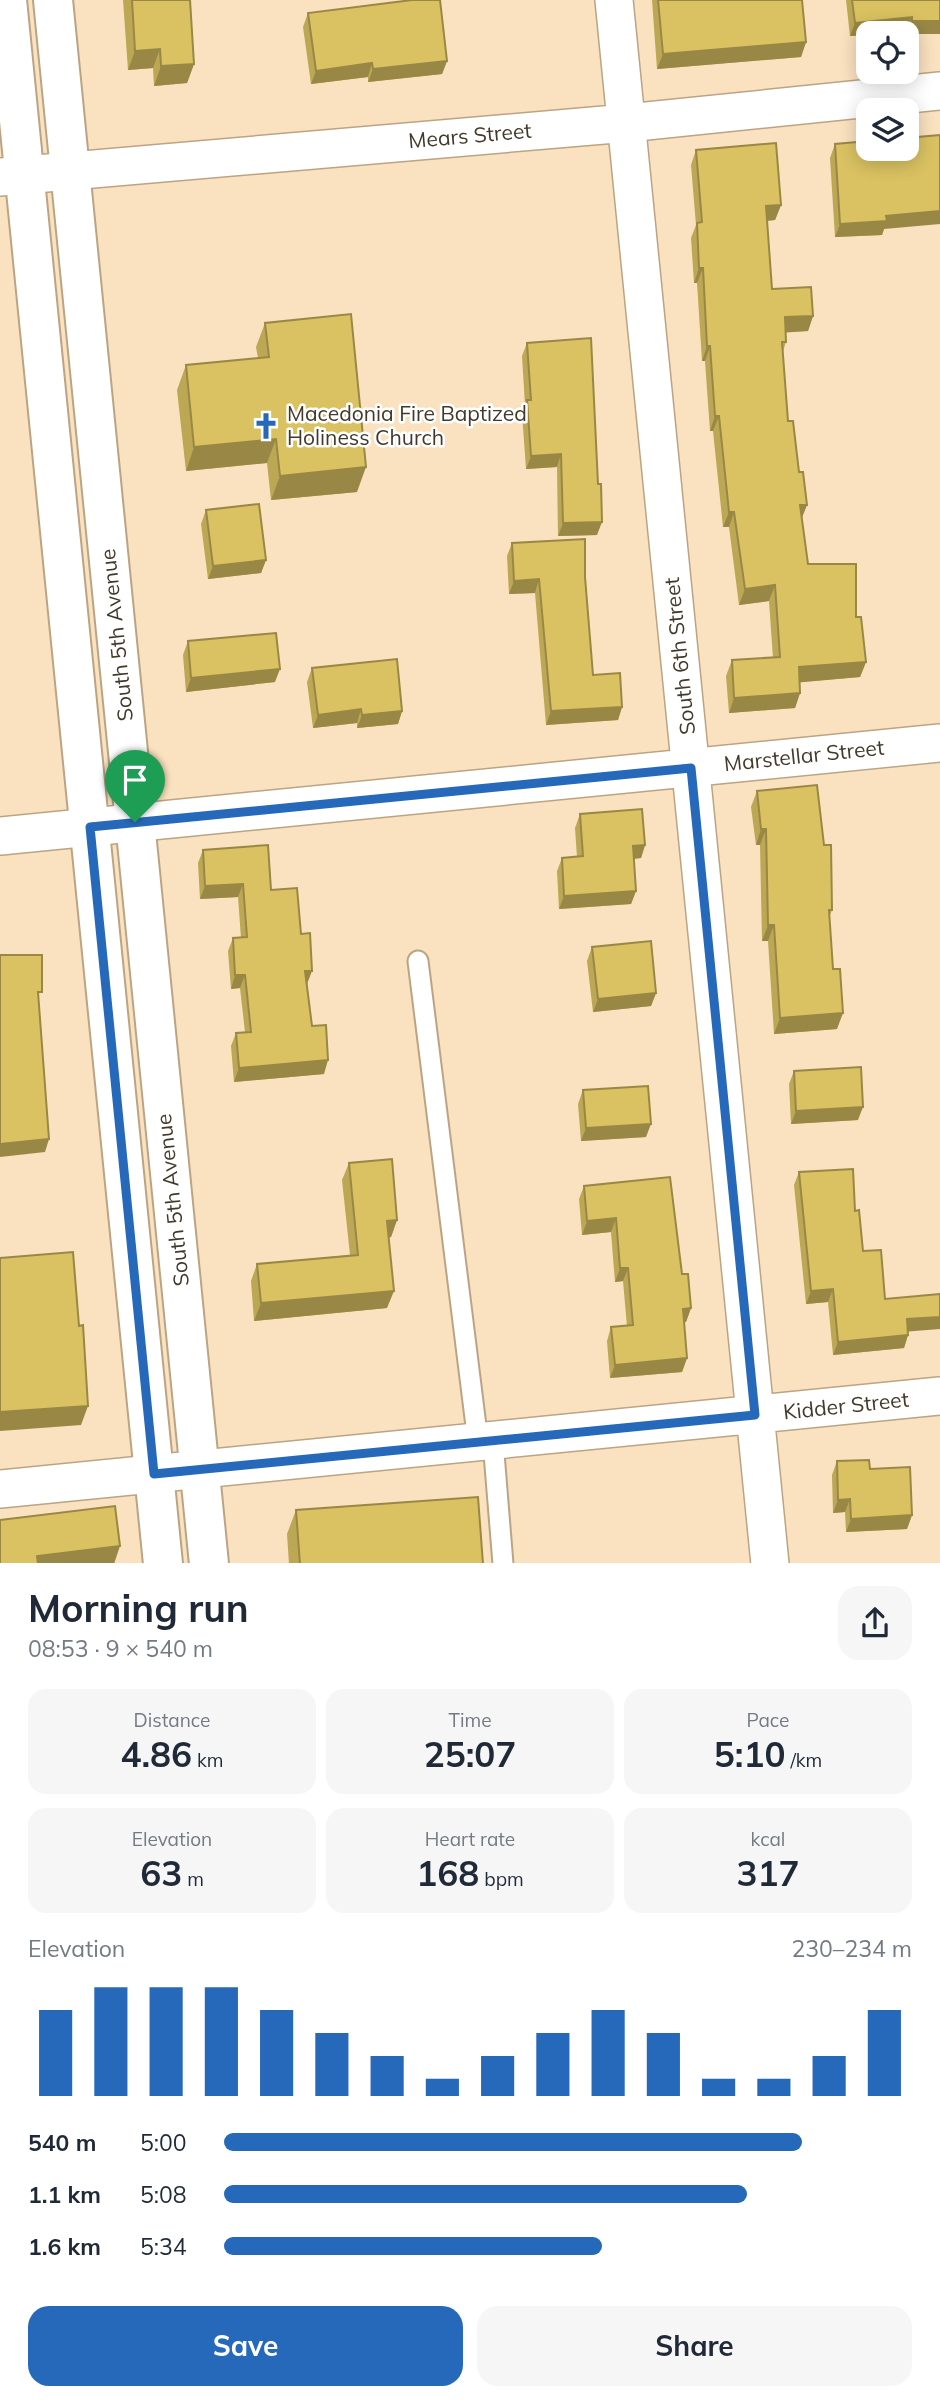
<!DOCTYPE html>
<html lang="en">
<head>
<meta charset="utf-8">
<style>
	body { margin:0; font-family:Mulish,sans-serif; background:#f6f6f7; color:#1f2937; height:100vh; display:flex; flex-direction:column; font-size:26px; white-space:nowrap }
	* { box-sizing:border-box; margin:0 }
	p { font-size:23px; color:#747a83 }
	.icon { flex:none; width:38px; height:38px; fill:none; stroke:currentColor; stroke-width:2; stroke-linecap:round; stroke-linejoin:round }
	.map { position:relative; height:1563px; overflow:hidden }
	.details { display:flex; flex-direction:column; background:#fff; flex:1 }
	.details>* { flex:none }
	.fabs { position:absolute; left:856px; top:21px; display:grid; gap:14px }
	.fabs a { display:grid; place-items:center; width:63px; height:63px; border-radius:14px; background:#fff; box-shadow:0 4px 18px #0003; font-size:35px }
	.pin { position:absolute; display:grid; place-items:center; width:60px; height:60px; color:#fff; margin:-72px -30px; border-radius:50% 50% 50% 0; rotate:-45deg; box-shadow:0 0 7px #0007 }
	.pin .icon { rotate:45deg }
	.round { display:grid; place-items:center; flex:none; width:74px; height:74px; border-radius:21px; background:#f6f6f7 }
	.headline { display:flex; align-items:center; justify-content:space-between; height:119px; padding:0 28px }
	h1 { font-size:38px; font-weight:700; line-height:52px }
	.figures { display:grid; grid-template-columns:repeat(3,1fr); gap:10px; height:119px; padding:7px 28px }
	.figures div { display:grid; align-content:center; border-radius:18px; background:#f6f6f7; text-align:center }
	.figures b { font-size:35px; font-weight:700 }
	.figures small { font-size:19px; font-weight:400 }
	.figures p { font-size:19px }
	.chart { height:196px; padding:14px 28px }
	.chart p { display:flex; justify-content:space-between }
	.chart svg { width:100%; height:126px; margin-top:7px; stroke:#2669ba; stroke-width:6 }
	.action { display:flex; gap:14px; margin-top:auto; padding:14px 28px }
	.action a { flex:1; height:80px; border-radius:21px; background:#2669ba; color:#fff; font-size:28px; font-weight:700; line-height:80px; text-align:center }
	.action a+a { background:#f6f6f7; color:#1f2937 }
	ul { padding:0 28px; list-style:none; font-size:23px }
	li { display:grid; grid-template-columns:112px 84px 1fr; align-items:center; height:52px }
	li i { height:18px; border-radius:9px; background:#2669ba }
	.map>svg:first-child { display:block }
	.lines { fill:none; stroke-linecap:round; stroke-linejoin:round }
	.service-casing { stroke:#bba484; stroke-width:23 }
	.minor-casing { stroke:#bba484; stroke-width:40 }
	.tertiary-casing { stroke:#bba484; stroke-width:42 }
	.service { stroke:#fff; stroke-width:19 }
	.minor { stroke:#fff; stroke-width:37 }
	.tertiary { stroke:#fff; stroke-width:38 }
	.wall { fill:#bba754 }
	.shaded-wall { fill:#998845 }
	.building { fill:#dac262; stroke:#998845; stroke-width:2 }
	.route-casing { stroke:#fff; stroke-width:14 }
	.route { stroke:#2669ba; stroke-width:9 }
	.labels { text-anchor:middle; stroke-width:5; stroke-linejoin:round; paint-order:stroke }
	.street-label { font-size:21px; fill:#42392b; stroke:#fff }
	.poi-label { font-size:21px; fill:#42392b; stroke:#fff; text-anchor:start }
</style>
</head>
<body>
<div class="map">
<svg width="940" height="1564" viewBox="0 0 940 1564">
	<rect width="100%" height="100%" fill="#fae1bf"/>
	<g class="lines">
		<defs>
			<path id="service" d="M418 961 478 1442
				M493 1441 503 1564"/>
			<path id="minor" d="M614 0 770 1564
				M0 177 627 123 940 91
				M0 836 940 743
				M0 1489 940 1396"/>
			<path id="tertiary" d="M7 0 163 1564
				M53 0 209 1564"/>
		</defs>
		<!-- service casing -->
		<use href="#service" class="service-casing"/>
		<!-- minor casing -->
		<use href="#minor" class="minor-casing"/>
		<!-- tertiary casing -->
		<use href="#tertiary" class="tertiary-casing"/>
		<!-- service -->
		<use href="#service" class="service"/>
		<!-- minor -->
		<use href="#minor" class="minor"/>
		<!-- tertiary -->
		<use href="#tertiary" class="tertiary"/>
	</g>
	<!-- wall -->
	<path class="wall" d="M123 0H190L194 64 187 83 154 86 153 68 128 70Z
		M652 0H802L806 42 801 57 657 69Z
		M846 0H940V34H907V30L880 33H868V35L850 36Z
		M308 13 447 61 442 74 368 82V77L311 84 303 27Z
		M835 144 884 229 882 235 835 237 830 158Z
		M696 150 781 205 775 220 767 221 772 289 813 316 808 331 786 332V342L783 351 788 421 807 505 801 519 808 564 856 617 866 662 860 677 800 682V693L795 708 729 713 726 676 732 660 773 658 769 601 739 605 729 527H723L713 431H710L705 361H702L697 283H694L691 238 696 225 691 165Z
		M265 323 357 492 271 500 267 463 186 471 177 390 186 365 258 358 256 347Z
		M527 343 597 535 558 536 557 467 526 469 522 413 525 405 522 356Z
		M206 510 266 560 261 573 208 579 201 524Z
		M512 543 585 577 593 675 622 707 618 720 546 725 535 593 509 594 507 556Z
		M188 641 275 682 186 692 183 655Z
		M312 668 402 711 398 724 357 728V723L313 728 307 682Z
		M757 791 824 845 832 910 829 918 837 1029 774 1034 768 941H762L760 845H756L751 807Z
		M580 814 645 845 641 858 634 859 636 891 631 904 559 909 557 871 562 858 577 857 575 828Z
		M203 850 271 890 301 934 312 1026 324 1074 234 1082 231 1046 236 1033 245 1032 240 988 231 989 228 951 233 938H241L238 897 200 899 198 863Z
		M592 947 656 993 651 1006 593 1012 587 961Z
		M794 1071 858 1120 791 1124 789 1084Z
		M583 1090 646 1137 581 1141 578 1104Z
		M349 1163 397 1220 391 1237 388 1238 387 1308 254 1321 251 1281 257 1264 350 1255 342 1180Z
		M799 1172 855 1211 863 1251 885 1299 908 1331V1335L904 1348 833 1355 828 1302 806 1304 794 1185Z
		M584 1186 682 1274 691 1308 686 1322H684L687 1358 682 1372 610 1378 607 1341 611 1327 627 1326 623 1281 615 1282 611 1232 582 1235 579 1199Z
		M837 1461 870 1469 912 1515 907 1529 846 1532 845 1512 833 1513 832 1475Z
		M296 1510 483 1564H289L287 1534Z"/>
	<!-- shaded-wall -->
	<path class="shaded-wall" d="M912 17 907 30 880 33H868V35L850 36 855 23Z
		M912 21H940V34H907Z
		M806 42 801 57 657 69 663 54Z
		M160 49 153 68 128 70 135 51Z
		M447 61 442 74 368 82 373 69Z
		M372 63 368 77 311 84 316 71Z
		M194 64 187 83 154 86 161 66Z
		M781 205 775 220 761 221 766 206Z
		M940 211V224L884 229 882 235 835 237 840 224 886 216Z
		M699 268H703L697 283H694Z
		M813 316 808 331 779 333 785 317Z
		M707 346H710L705 361H702Z
		M715 416H719L713 431H710Z
		M276 439 267 463 186 471 194 447Z
		M561 454 557 467 526 469 531 456Z
		M366 467 357 492 271 500 280 476Z
		M800 505H807L801 520Z
		M729 512H734L729 527H723Z
		M602 522 597 535 558 536 563 523Z
		M266 560 261 573 208 579 213 566Z
		M539 579 535 593 509 594 514 581Z
		M775 585 769 601 739 605 745 589Z
		M866 662 860 677 793 683 799 667Z
		M280 669 275 682 186 692 191 678Z
		M800 693 795 708 729 713 734 698Z
		M622 707 618 720 546 725 551 711Z
		M361 709 357 723 313 728 318 715Z
		M402 711 398 724 357 728 362 715Z
		M761 829H766L760 845H756Z
		M645 845 641 858 628 859 633 846Z
		M243 884 238 897 200 899 205 886Z
		M636 891 631 904 559 909 564 896Z
		M768 925H774L768 941H762Z
		M305 971H312L307 984 301 985Z
		M235 975H245L240 988 231 989Z
		M656 993 651 1006 593 1012 598 999Z
		M843 1013 837 1029 774 1034 780 1018Z
		M328 1060 324 1074 234 1082 239 1068Z
		M863 1107 858 1120 791 1124 796 1111Z
		M651 1124 646 1137 581 1141 586 1128Z
		M49 1139 45 1152 0 1157V1144Z
		M616 1218 611 1232 582 1235 587 1221Z
		M397 1220 391 1237 381 1238 387 1221Z
		M620 1268H628L623 1281 615 1282Z
		M833 1289 828 1302 806 1304 811 1291Z
		M394 1291 387 1308 254 1321 261 1303Z
		M691 1308 686 1322 678 1323 683 1309Z
		M940 1317V1329L902 1332 907 1319Z
		M908 1335 904 1348 833 1355 838 1342Z
		M687 1358 682 1372 610 1378 615 1365Z
		M88 1406 81 1425 0 1431V1412Z
		M850 1499 845 1512 833 1513 838 1500Z
		M912 1515 907 1529 846 1532 851 1519Z
		M120 1546 114 1564H34L37 1556Z"/>
	<!-- building -->
	<path class="building" d="M132 0H190L194 64 161 66 160 49 135 51Z
		M412 0H440L447 61 373 69 372 63 316 71 308 13Z
		M658 0H802L806 42 663 54Z
		M852 0H940V21H912V17L855 23Z
		M940 135V211L886 216 887 221 840 224 835 144 868 141V149H906V138Z
		M776 143 781 205 766 206 772 289 811 287 813 316 785 317 786 342H782L788 421H793L799 472H803L807 505H800L808 564H856V617H861L866 662 799 667 800 693 734 698 732 660 780 657 775 585 745 589 734 512H729L719 416H715L710 346H707L703 268H699L697 223 702 222 696 150Z
		M351 314 366 467 280 476 276 439 194 447 186 365 269 357 265 323Z
		M591 338 598 484H601L602 522 563 523 561 454 531 456 527 400H531L527 343Z
		M259 504 266 560 213 566 206 510Z
		M585 539V577L593 675 620 673 622 707 551 711 539 579 514 581 512 543Z
		M276 633 280 669 191 678 188 641Z
		M397 659 402 711 362 715 361 709 318 715 312 668Z
		M817 785 824 845H831L832 910H829L833 969H840L843 1013 780 1018 774 925H768L766 829H761L757 791Z
		M642 809 645 845 633 846 636 891 564 896 562 858 583 856 580 814Z
		M268 845 271 890 297 888 301 934 310 933 312 971H305L312 1026 326 1025 328 1060 239 1068 236 1033 251 1032 245 975H235L233 938 247 937 243 884 205 886 203 850Z
		M651 941 656 993 598 999 592 947Z
		M0 955H42V992H38L49 1139 0 1144Z
		M861 1067 863 1107 796 1111 794 1071Z
		M648 1086 651 1124 586 1128 583 1090Z
		M392 1159 397 1220 387 1221 394 1291 261 1303 257 1264 358 1255 349 1163Z
		M853 1169 855 1211 859 1210 863 1251 881 1250 885 1299 940 1294V1317L907 1319 908 1335 838 1342 833 1289 811 1291 799 1172Z
		M670 1177 682 1274H688L691 1308 683 1309 687 1358 615 1365 611 1327 633 1325 628 1268H620L616 1218 587 1221 584 1186Z
		M73 1252 79 1326 83 1325 88 1406 0 1412V1258Z
		M869 1460 870 1469 910 1467 912 1515 851 1519 850 1499 838 1500 837 1461Z
		M478 1497 483 1564H300L296 1510Z
		M115 1506 120 1546 37 1556 38 1564H0V1520Z"/>
	<g class="lines">
		<defs>
			<path id="route" d="M691 768 755 1415 154 1474 90 827Z"/>
		</defs>
		<!-- route casing -->
		<use href="#route" class="route-casing"/>
		<!-- route -->
		<use href="#route" class="route"/>
	</g>
	<!-- icons -->
	<defs>
		<symbol id="church-bare" viewBox="-9 -9 18 18"><path d="M-1.2-6h2.4v3.5h3.3v2.4h-3.3V6h-2.4V-.1h-3.3v-2.4h3.3Z" fill="#2669ba" stroke="#fff" stroke-width="2.5" paint-order="stroke"/></symbol>
	</defs>
	<g fill-rule="evenodd">
		<use href="#church-bare" x="247" y="407" width="38" height="38"/>
	</g>
	<g class="labels">
		<!-- street labels -->
		<g class="street-label">
			<text transform="translate(470 136) rotate(-5)" y="7">Mears Street</text>
			<text transform="translate(117 635) rotate(-96)" y="7">South 5th Avenue</text>
			<text transform="translate(680 656) rotate(-96)" y="7">South 6th Street</text>
			<text transform="translate(804 756) rotate(-6)" y="7">Marstellar Street</text>
			<text transform="translate(173 1200) rotate(-96)" y="7">South 5th Avenue</text>
			<text transform="translate(846 1406) rotate(-6)" y="7">Kidder Street</text>
		</g>
		<!-- poi labels -->
		<g class="poi-label">
			<text x="287" y="421">Macedonia Fire Baptized<tspan x="287" dy="24">Holiness Church</tspan></text>
		</g>
	</g>
</svg>
<div class="fabs">
<a><svg class="icon" aria-label="locate" viewBox="0 0 24 24"><circle cx="12" cy="12" r="6"/><path d="M12 2v4M12 18v4M2 12h4M18 12h4"/></svg></a>
<a><svg class="icon" aria-label="layers" viewBox="0 0 24 24"><path d="M12 4l9 5-9 5-9-5zM3 14l9 5 9-5"/></svg></a>
</div>
<div class="pin" style="left:135px;top:822px;background:#1e9e55"><svg class="icon" aria-label="arrive" viewBox="0 0 24 24"><path d="M6 21V4h12l-3 4 3 4H6"/></svg></div>
</div>
<section class="details">
<div class="headline"><div><h1>Morning run</h1><p>08:53 · 9 × 540 m</p></div><a class="round"><svg class="icon" aria-label="share" viewBox="0 0 24 24"><path d="M12 15V3M7 8l5-5 5 5M5 13v7h14v-7"/></svg></a></div>
<div class="figures">
<div><p>Distance</p><b>4.86<small> km</small></b></div>
<div><p>Time</p><b>25:07</b></div>
<div><p>Pace</p><b>5:10<small> /km</small></b></div>
</div>
<div class="figures">
<div><p>Elevation</p><b>63<small> m</small></b></div>
<div><p>Heart rate</p><b>168<small> bpm</small></b></div>
<div><p>kcal</p><b>317</b></div>
</div>
<div class="chart"><p><span>Elevation</span>230–234 m</p>
<svg viewBox="0 0 160 44" preserveAspectRatio="none"><path d="M5 44V14M15 44V6M25 44V6M35 44V6M45 44V14M55 44V22M65 44V30M75 44V38M85 44V30M95 44V22M105 44V14M115 44V22M125 44V38M135 44V38M145 44V30M155 44V14"/></svg>
</div>
<ul>
<li><b>540 m</b>5:00<i style="width:84%"></i></li>
<li><b>1.1 km</b>5:08<i style="width:76%"></i></li>
<li><b>1.6 km</b>5:34<i style="width:55%"></i></li>
</ul>
<div class="action"><a>Save</a><a>Share</a></div>
</section>
</body>
</html>
